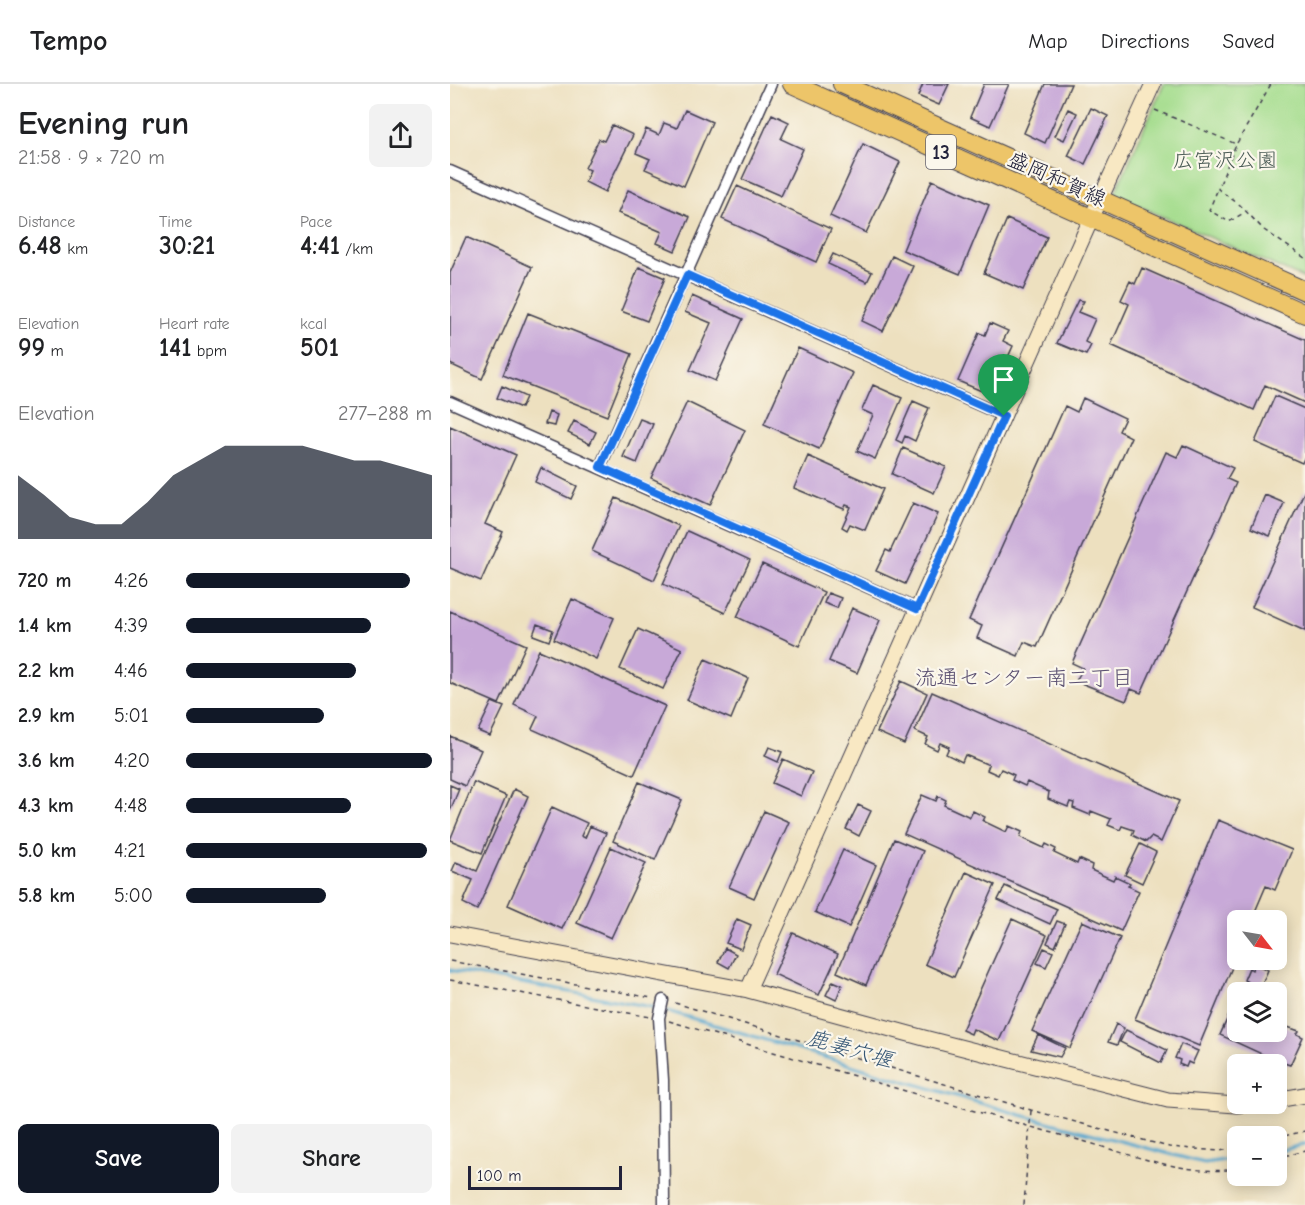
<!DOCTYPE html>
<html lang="en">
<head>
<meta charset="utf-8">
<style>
	body { margin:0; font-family:"Comic Neue","Klee One",sans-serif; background:#f2f2f2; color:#202124; height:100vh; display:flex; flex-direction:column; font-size:22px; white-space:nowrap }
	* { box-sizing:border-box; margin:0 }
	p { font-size:20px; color:#757577 }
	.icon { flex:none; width:33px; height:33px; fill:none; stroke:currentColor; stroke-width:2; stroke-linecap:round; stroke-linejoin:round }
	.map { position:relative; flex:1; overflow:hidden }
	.panel { display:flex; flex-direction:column; background:#fff; width:450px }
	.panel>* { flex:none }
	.needle { width:39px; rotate:121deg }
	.fabs { position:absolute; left:777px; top:826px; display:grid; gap:12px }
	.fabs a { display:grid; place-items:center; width:60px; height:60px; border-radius:9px; background:#fff; box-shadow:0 3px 15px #0003; font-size:30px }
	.scale { position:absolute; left:18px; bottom:15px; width:154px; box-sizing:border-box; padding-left:6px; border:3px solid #22223b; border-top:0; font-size:16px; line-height:21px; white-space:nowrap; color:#22223b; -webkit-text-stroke:4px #fbf7ec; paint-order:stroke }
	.pin { position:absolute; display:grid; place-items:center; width:51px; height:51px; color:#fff; margin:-62px -26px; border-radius:50% 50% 50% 0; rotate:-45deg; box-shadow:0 0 6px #0007 }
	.pin .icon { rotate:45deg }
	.round { display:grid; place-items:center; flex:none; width:63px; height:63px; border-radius:9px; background:#f2f2f2 }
	.headline { display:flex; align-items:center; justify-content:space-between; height:102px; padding:0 18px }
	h1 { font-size:33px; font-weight:700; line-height:45px }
	.stats { display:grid; grid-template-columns:repeat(3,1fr); gap:9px; height:102px; padding:6px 18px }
	.stats div { display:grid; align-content:center }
	.stats b { font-size:26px; font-weight:700 }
	.stats small { font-size:16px; font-weight:400 }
	.stats p { font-size:16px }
	.chart { height:168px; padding:12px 18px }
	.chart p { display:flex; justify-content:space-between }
	.chart svg { width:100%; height:108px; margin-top:6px; fill:#111827; opacity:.7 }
	.primary-button { display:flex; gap:12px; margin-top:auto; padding:12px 18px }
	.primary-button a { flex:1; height:69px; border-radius:9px; background:#111827; color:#fff; font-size:24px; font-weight:700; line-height:69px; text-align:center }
	.primary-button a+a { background:#f2f2f2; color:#202124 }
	ul { padding:0 18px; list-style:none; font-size:20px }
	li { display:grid; grid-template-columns:96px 72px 1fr; align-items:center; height:45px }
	li i { height:15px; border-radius:8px; background:#111827 }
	header { display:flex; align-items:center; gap:36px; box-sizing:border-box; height:84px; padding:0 30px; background:#fff; border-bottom:2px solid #e0e0e0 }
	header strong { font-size:28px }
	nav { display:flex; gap:33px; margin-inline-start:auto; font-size:21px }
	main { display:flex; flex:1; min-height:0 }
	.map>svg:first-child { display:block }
	.green { fill:#a5dd8e; stroke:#648064; stroke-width:1.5 }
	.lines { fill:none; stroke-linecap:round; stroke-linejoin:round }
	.stream { stroke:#54a7cf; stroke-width:3 }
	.building { fill:#c8a9d8 }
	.street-casing { stroke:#403e4f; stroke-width:13 }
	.secondary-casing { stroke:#403e4f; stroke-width:17 }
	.primary-casing { stroke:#403e4f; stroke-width:20 }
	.path { stroke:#403e4f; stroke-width:1.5; stroke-dasharray:4.5 4.5; stroke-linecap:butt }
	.street { stroke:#fff; stroke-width:10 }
	.secondary { stroke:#f8e8c3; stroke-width:15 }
	.primary { stroke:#edc569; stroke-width:18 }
	.route-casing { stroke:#fff; stroke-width:12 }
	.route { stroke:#1a73e8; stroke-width:8 }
	.labels { text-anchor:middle; stroke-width:4.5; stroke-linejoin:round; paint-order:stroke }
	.shield { fill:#fbf7ec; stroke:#636270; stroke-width:1.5 }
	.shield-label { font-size:20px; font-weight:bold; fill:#22223b }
	.park-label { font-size:21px; fill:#495a54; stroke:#fbf7ec }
	.street-label { font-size:21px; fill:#22223b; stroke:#fbf7ec }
	.neighbourhood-label { font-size:22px; fill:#5c5172; stroke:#fbf7ec }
	.water-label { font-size:22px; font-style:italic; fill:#365776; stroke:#fbf7ec }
</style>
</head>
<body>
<header>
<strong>Tempo</strong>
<nav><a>Map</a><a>Directions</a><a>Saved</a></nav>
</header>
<main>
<section class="panel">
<div class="headline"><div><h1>Evening run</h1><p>21:58 · 9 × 720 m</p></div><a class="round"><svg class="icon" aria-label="share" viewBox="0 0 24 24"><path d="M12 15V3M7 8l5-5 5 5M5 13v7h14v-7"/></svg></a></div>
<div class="stats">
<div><p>Distance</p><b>6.48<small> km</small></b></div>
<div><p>Time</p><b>30:21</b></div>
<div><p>Pace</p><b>4:41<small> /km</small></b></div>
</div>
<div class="stats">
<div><p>Elevation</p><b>99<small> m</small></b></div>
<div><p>Heart rate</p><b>141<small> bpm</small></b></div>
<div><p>kcal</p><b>501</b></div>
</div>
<div class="chart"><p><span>Elevation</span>277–288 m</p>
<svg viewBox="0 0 160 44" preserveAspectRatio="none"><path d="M0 44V18L10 26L20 35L30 38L40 38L50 29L60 18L70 12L80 6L90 6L100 6L110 6L120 9L130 12L140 12L150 15L160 18V44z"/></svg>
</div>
<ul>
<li><b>720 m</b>4:26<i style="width:91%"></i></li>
<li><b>1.4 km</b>4:39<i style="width:75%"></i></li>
<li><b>2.2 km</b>4:46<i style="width:69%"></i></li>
<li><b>2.9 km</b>5:01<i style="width:56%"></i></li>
<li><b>3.6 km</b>4:20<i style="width:100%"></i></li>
<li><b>4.3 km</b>4:48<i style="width:67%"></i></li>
<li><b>5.0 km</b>4:21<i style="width:98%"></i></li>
<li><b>5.8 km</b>5:00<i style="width:57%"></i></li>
</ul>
<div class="primary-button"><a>Save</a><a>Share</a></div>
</section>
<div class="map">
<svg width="855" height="1121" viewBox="0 0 855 1121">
	<rect width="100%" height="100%" fill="#fbf7ec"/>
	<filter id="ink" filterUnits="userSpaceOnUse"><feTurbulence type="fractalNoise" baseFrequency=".0167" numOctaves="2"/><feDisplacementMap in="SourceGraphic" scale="12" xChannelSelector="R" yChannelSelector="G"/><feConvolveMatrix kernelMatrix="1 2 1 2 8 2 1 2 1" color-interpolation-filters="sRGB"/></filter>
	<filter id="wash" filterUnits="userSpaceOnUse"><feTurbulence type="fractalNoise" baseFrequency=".008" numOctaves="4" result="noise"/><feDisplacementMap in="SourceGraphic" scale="24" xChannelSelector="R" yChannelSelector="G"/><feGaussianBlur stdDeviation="1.35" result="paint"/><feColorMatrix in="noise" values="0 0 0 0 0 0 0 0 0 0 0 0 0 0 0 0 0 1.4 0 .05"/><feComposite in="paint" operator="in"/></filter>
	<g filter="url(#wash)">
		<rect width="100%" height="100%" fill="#ede0bf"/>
		<!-- green -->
		<path class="green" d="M714 0H855V195L664 111Z"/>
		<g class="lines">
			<!-- stream -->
			<path class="stream" d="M0 886 207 924
				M214 926 571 1031 754 1079 788 1074
				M826 1068 855 1060"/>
		</g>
		<g id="blocks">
			<!-- building -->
			<path class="building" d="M473 0H499L489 21 468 12Z
				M534 0H559L540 42 520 33Z
				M595 0H621L595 59 574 49Z
				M641 24 658 32 635 80 618 72Z
				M618 25 627 29 614 56 605 52Z
				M235 26 262 38 234 102 195 85 200 75 186 69 196 45 209 51 214 39 227 44Z
				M322 30 339 38 331 55 353 65 331 112 292 95Z
				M162 41 183 51 155 108 135 98 140 86 135 84 149 55 154 57Z
				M413 60 450 78 416 149 380 132Z
				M482 96 539 121 510 190 453 166Z
				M287 102 381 145 366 178 272 135Z
				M178 106 240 133 225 167 207 159 212 148 168 129Z
				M557 135 597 153 573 206 534 189Z
				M16 153 82 183 32 295 0 280V189Z
				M383 170 422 188 417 198 378 180Z
				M442 172 463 182 433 247 412 237Z
				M189 183 215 194 197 237 171 227Z
				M692 184 855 256V319L815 301 804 326 661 261 679 220 671 216 680 197 685 200Z
				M242 212 293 235 265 297 240 286 261 239 235 228Z
				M628 216 634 217 628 228 645 235 635 258 641 261 636 271 607 259Z
				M78 229 182 270 157 332 53 291Z
				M540 239 558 247 553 257 563 262 541 311 508 297 529 249 535 251Z
				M348 264 403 289 369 365 314 340Z
				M423 301 452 314 425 375 407 367 423 331 412 326Z
				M52 302 76 313 71 324 47 314Z
				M825 312 855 325V372L852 379 805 358Z
				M633 314 675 334 669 347 681 353 587 563 574 558 568 572 527 554 532 542 519 536 615 322 627 328Z
				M463 317 479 324 465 357 455 352 452 359 446 356Z
				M237 318 295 346 260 421 201 394Z
				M99 328 107 331 104 342 95 340Z
				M190 335 203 340 187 379 173 373Z
				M124 337 146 348 140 360 118 349Z
				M0 342 66 371 35 440 53 448 31 497 0 484Z
				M733 361 783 384 777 395 786 399 691 609 681 605 676 617 626 597 633 584 622 579 716 368 727 373Z
				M453 364 496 383 484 409 442 390Z
				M358 372 433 405 415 446 400 440 397 446 392 443 401 423 396 421 394 425 344 404Z
				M91 384 127 402 121 415 85 398Z
				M855 406V547L802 523Z
				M815 411 834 419 820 452 801 444Z
				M166 414 229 442 204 496 142 467Z
				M463 419 488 430 455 500 426 487 436 466 440 468Z
				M237 447 300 476 275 529 213 500Z
				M312 480 374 508 349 562 287 533Z
				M378 509 391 514 387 524 374 519Z
				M122 515 164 534 146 575 104 555Z
				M402 524 430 536 407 589 379 577Z
				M0 527 76 561 49 620 0 599Z
				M87 540 103 546 99 557 83 551Z
				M188 545 232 565 213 605 170 585Z
				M89 566 215 622 184 691 82 645 88 632 64 621Z
				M255 575 298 594 281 635 237 616Z
				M451 597 477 609 454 660 427 648Z
				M482 608 729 717 711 758 701 753 696 758 682 751 684 746 672 742 670 746 658 741 661 735 641 727 640 731 623 724 624 719 620 718 618 723 598 715 599 708 577 698 575 702 562 696 564 691 551 685 548 691 537 686 539 681 515 671 512 678 496 670 499 663 490 659 487 666 475 660 478 653 465 647Z
				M42 618 54 623 40 652 28 647Z
				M0 652 31 666 15 702 0 695Z
				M319 663 332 668 328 678 315 672Z
				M333 675 362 688 351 712 322 699Z
				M24 698 56 712 32 769 0 756Z
				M189 698 232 716 205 776 163 757Z
				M0 701 9 705 0 727Z
				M64 705 78 712 27 826 13 819 23 796 2 787 6 778 27 787Z
				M472 711 486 717 488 712 496 716 494 721 520 733 523 727 535 733 533 737 556 748 559 742 572 748 570 753 594 764 596 760 606 765 604 769 627 780 629 775 642 781 641 786 663 796 665 792 680 799 678 802 689 807 671 847 454 750Z
				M408 721 421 727 409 752 396 745Z
				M102 723 137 739 131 752 135 754 140 742 156 749 112 845 58 821Z
				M314 727 339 738 304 814 279 803Z
				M768 736 842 766 825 806 816 802 801 837H788V869L749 962 685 935Z
				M444 755 473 767 416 901 387 888Z
				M690 760 706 768 692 799 675 791Z
				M161 763 196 779 161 854 127 839Z
				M393 766 426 781 399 843 365 828Z
				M516 788 545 801 504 893 475 880Z
				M555 802 607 825 600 840 548 816Z
				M287 835 301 841 291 865 276 859Z
				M562 835 597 851 549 957 523 945 521 950 512 946Z
				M607 837 615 840 605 863 597 859Z
				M632 837 670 854 620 964 582 947Z
				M343 849 388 870 369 911 324 890Z
				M275 864 286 870 279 884 268 878Z
				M594 864 603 868 596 883 587 879Z
				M805 880 818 886 808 909 794 906 798 898 794 896 799 884 802 886Z
				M383 897 392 901 386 916 376 911Z
				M784 920 788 921V948H826V939L849 947 847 950 853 953 840 981 834 979 831 986 826 984V981H822L825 976 770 951Z
				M666 940 674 944 667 961 658 958Z
				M676 946 717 966 711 979 670 958Z
				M588 951 615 964 610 973 581 966Z
				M731 960 748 967 742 980 738 978 736 983 729 980 730 976 725 974Z"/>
		</g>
	</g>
	<g filter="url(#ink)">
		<use href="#blocks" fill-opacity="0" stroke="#403e4f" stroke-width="1.5"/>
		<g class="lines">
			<defs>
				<path id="street" d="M0 87 554 332
					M0 318 467 525
					M150 383 321 0
					M213 916 209 934 213 996 214 1121"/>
				<path id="secondary" d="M0 850 298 906 474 954 718 1016 786 1021 796 1020
					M298 906 641 135 703 0
					M826 1016 855 1011"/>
				<path id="primary" d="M342 0 855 230
					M392 0 855 207"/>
			</defs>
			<!-- street casing -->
			<use href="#street" class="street-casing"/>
			<!-- secondary casing -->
			<use href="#secondary" class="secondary-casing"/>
			<!-- primary casing -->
			<use href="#primary" class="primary-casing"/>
			<!-- path -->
			<path class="path" d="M705 26 786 60 768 105 790 121 814 146 855 174
				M787 59 821 0
				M767 107 759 126 779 138 795 128
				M0 877 202 914
				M0 896 200 933
				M225 919 581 1026 719 1063 770 1067 788 1063
				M219 937C355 977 491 1019 629 1056 673 1068 744 1095 788 1084
				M826 1054 855 1047
				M826 1074 855 1067
				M574 1121 581 1026"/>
			<!-- street -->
			<use href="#street" class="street"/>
			<!-- secondary -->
			<use href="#secondary" class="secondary"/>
			<!-- primary -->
			<use href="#primary" class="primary"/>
		</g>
	</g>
	<g class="lines" filter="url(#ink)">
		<defs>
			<path id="route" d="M237 191 554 332 467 525 150 383Z"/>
		</defs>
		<!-- route casing -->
		<use href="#route" class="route-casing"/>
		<!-- route -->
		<use href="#route" class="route"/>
	</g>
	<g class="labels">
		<!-- shield labels -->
		<rect class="shield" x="476" y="51" width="30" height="34" rx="4.5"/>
		<g class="shield-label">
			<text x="491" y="75">13</text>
		</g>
		<!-- park labels -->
		<g class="park-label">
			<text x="775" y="83">広宮沢公園</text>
		</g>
		<!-- street labels -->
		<g class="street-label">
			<text transform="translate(607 95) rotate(24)" y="7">盛岡和賀線</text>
		</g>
		<!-- neighbourhood labels -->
		<g class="neighbourhood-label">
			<text x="574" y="601">流通センター南二丁目</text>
		</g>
		<!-- water labels -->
		<g class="water-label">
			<text transform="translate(400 964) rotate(16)" y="8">鹿妻穴堰</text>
		</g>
	</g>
</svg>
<div class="fabs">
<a><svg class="needle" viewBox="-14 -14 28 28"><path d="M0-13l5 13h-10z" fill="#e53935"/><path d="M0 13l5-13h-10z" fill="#757577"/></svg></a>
<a><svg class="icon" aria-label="layers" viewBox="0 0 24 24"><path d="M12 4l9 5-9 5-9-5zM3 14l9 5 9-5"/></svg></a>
<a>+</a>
<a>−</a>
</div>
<div class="scale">100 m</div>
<div class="pin" style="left:554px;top:332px;background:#1e9e55"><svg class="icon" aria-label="arrive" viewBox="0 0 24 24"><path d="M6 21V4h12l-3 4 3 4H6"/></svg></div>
</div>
</main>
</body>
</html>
